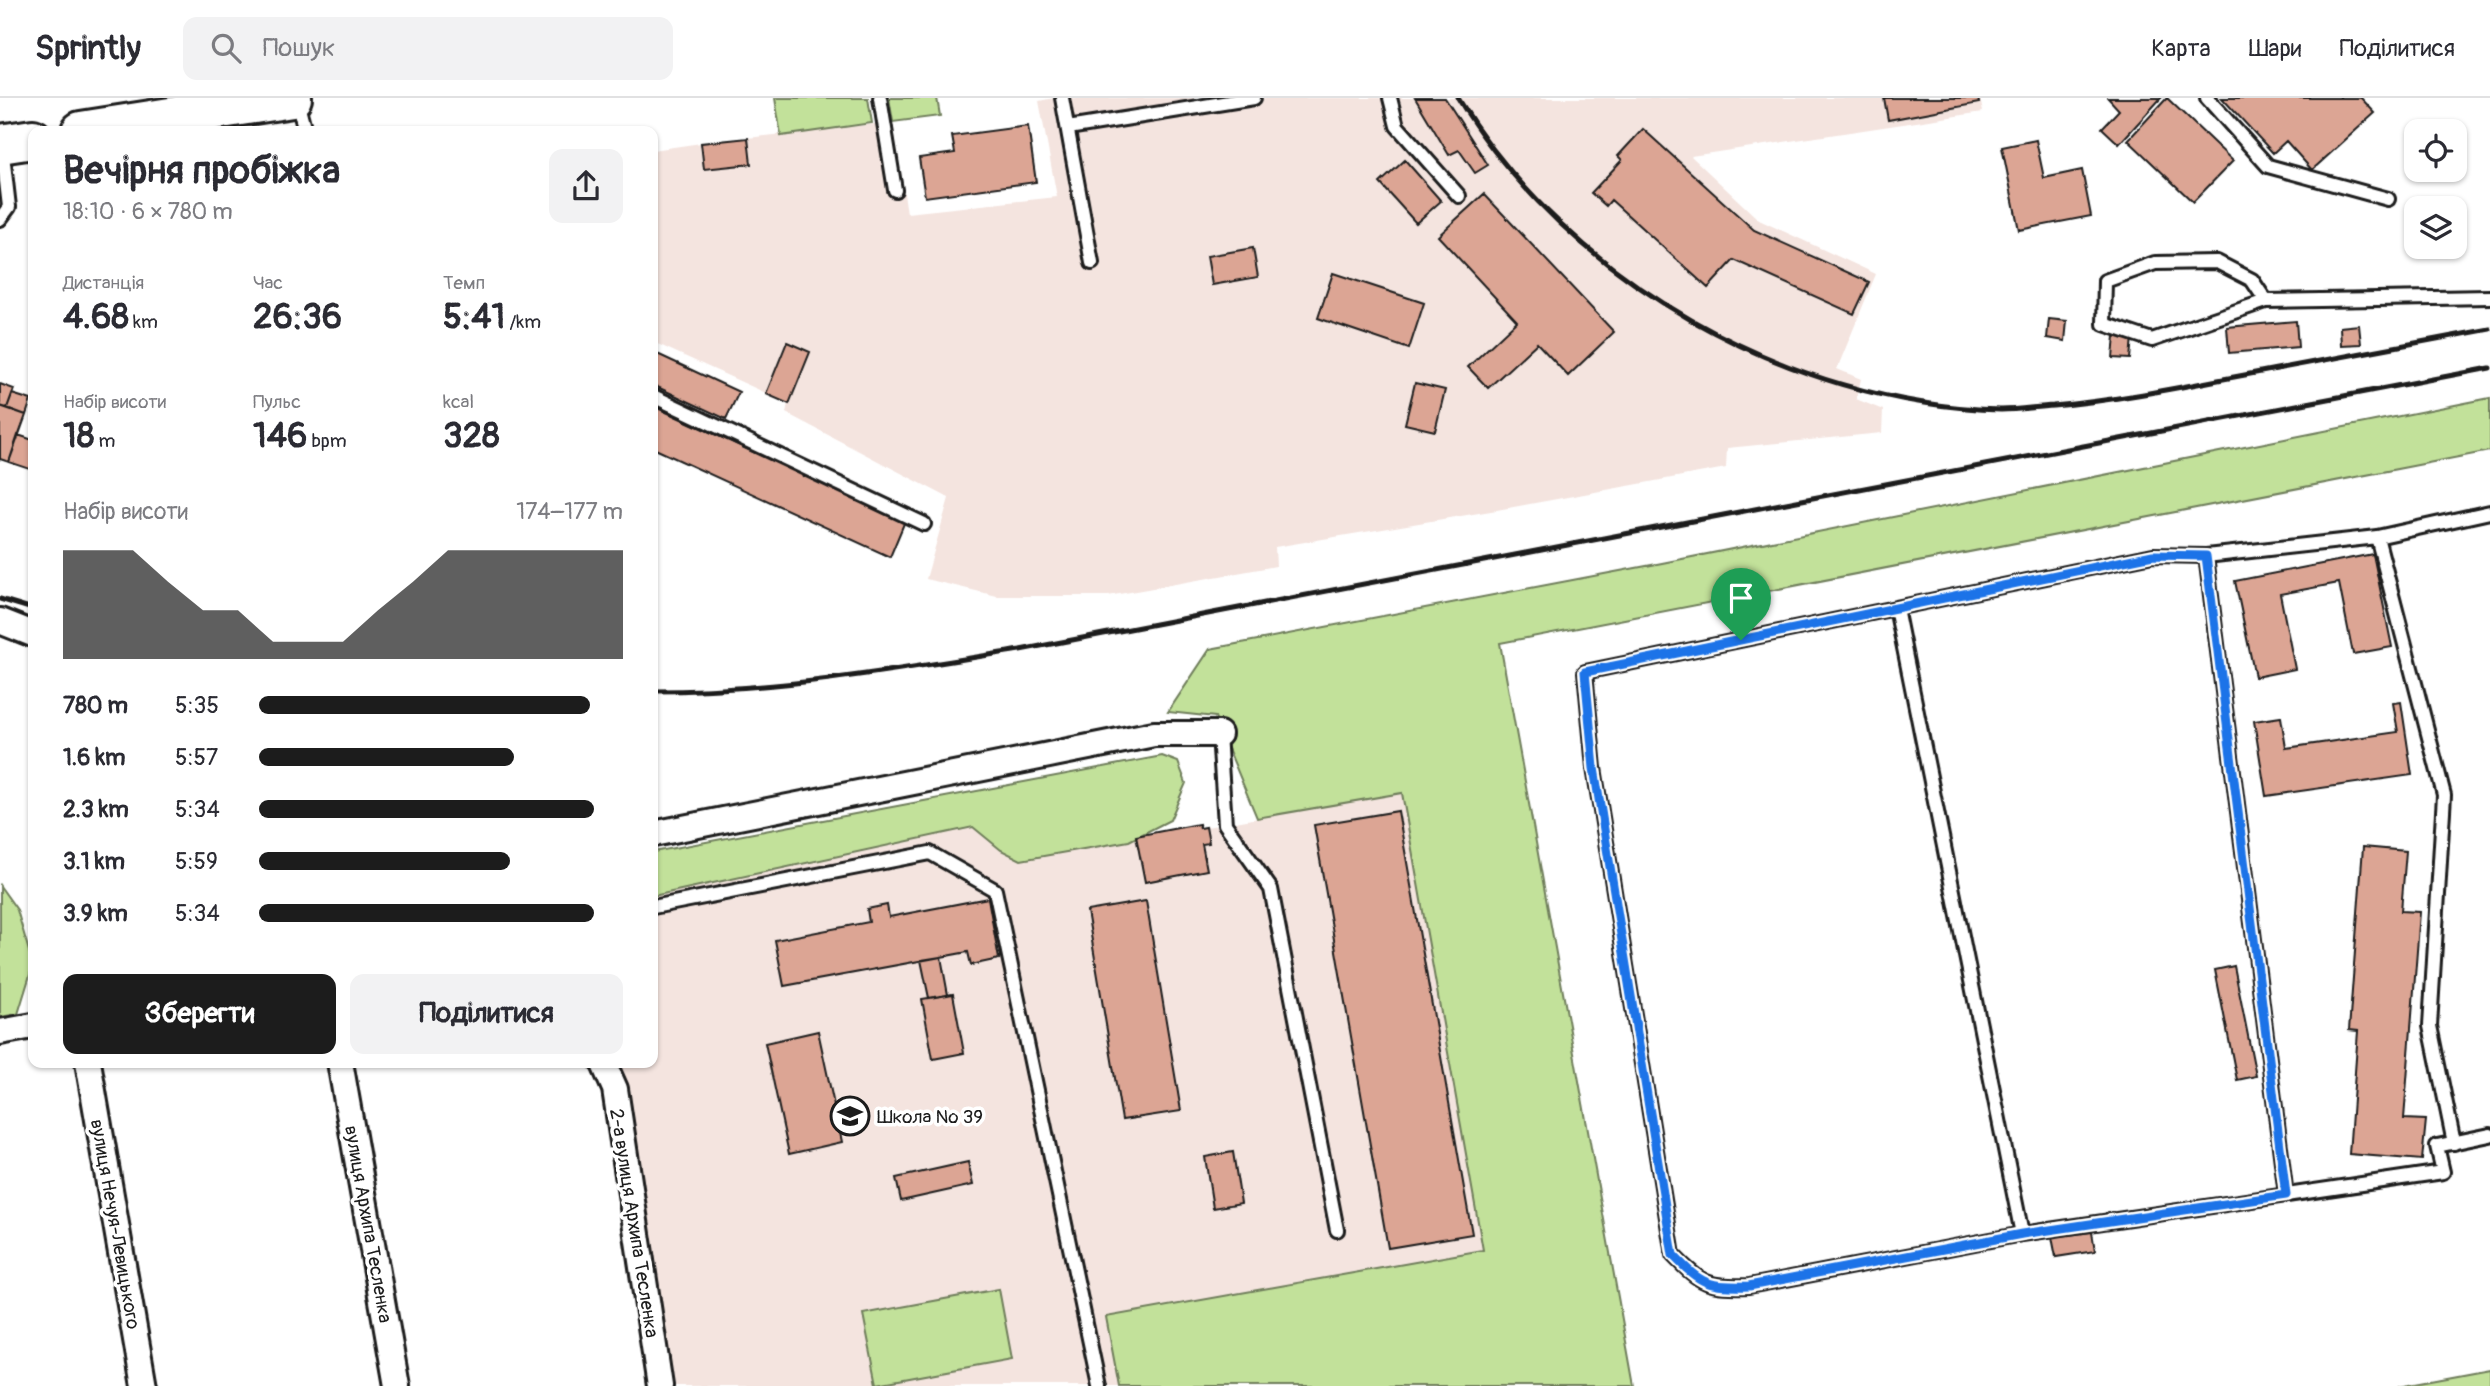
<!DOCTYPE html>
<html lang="uk">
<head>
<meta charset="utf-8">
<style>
	body { margin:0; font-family:Pangolin,sans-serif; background:#f2f2f3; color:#2b2b33; height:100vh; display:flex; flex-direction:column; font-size:26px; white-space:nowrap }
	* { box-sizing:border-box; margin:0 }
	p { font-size:23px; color:#7c7c81 }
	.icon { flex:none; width:38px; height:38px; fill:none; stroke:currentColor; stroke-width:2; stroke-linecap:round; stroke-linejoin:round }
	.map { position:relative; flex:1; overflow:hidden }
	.drawer { position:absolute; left:28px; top:28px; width:630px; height:942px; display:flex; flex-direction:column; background:#fff; border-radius:14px; box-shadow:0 2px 5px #0004 }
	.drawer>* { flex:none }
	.tools { position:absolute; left:2404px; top:21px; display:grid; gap:14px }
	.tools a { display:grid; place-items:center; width:63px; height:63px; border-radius:14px; background:#fff; box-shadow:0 2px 5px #0004; font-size:35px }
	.pin { position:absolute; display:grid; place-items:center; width:60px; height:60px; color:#fff; margin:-72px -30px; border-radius:50% 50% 50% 0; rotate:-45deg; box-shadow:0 0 7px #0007 }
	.pin .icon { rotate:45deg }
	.round { display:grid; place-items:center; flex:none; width:74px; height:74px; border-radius:14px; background:#f2f2f3 }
	.summary { display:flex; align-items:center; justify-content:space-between; height:119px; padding:0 35px }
	h1 { font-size:38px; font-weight:800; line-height:52px }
	.stats { display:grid; grid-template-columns:repeat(3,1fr); gap:10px; height:119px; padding:7px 35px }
	.stats div { display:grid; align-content:center }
	.stats b { font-size:35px; font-weight:800 }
	.stats small { font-size:19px; font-weight:400 }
	.stats p { font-size:19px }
	.chart { height:196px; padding:14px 35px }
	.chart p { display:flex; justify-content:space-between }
	.chart svg { width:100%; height:126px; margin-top:7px; fill:#1c1c1c; opacity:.7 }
	.action { display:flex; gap:14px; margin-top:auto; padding:14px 35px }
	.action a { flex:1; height:80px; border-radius:14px; background:#1c1c1c; color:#fff; font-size:28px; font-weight:800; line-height:80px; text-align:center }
	.action a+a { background:#f2f2f3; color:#2b2b33 }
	ul { padding:0 35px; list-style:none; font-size:23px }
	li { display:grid; grid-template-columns:112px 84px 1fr; align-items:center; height:52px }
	li i { height:18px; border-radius:9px; background:#1c1c1c }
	header { display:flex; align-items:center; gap:42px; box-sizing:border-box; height:98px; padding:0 35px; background:#fff; border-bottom:2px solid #e1e1e2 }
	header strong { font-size:33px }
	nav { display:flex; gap:38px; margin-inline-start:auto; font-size:24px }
	.search { width:490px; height:63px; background:#f2f2f3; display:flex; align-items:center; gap:18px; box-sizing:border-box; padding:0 24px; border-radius:14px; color:#7c7c81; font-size:26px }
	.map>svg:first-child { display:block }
	.built { fill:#f4e4df }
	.green { fill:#c2e19a; stroke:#6f7e5b; stroke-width:2 }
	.building { fill:#dca594; stroke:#1c1c1c; stroke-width:2 }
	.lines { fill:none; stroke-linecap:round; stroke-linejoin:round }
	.service-casing { stroke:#1c1c1c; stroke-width:18 }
	.minor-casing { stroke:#1c1c1c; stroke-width:30 }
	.primary-casing { stroke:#1c1c1c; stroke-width:44 }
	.service { stroke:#fff; stroke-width:12 }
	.minor { stroke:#fff; stroke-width:24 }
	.primary { stroke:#fff; stroke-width:38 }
	.rail { stroke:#1c1c1c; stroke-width:5 }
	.route-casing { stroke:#fff; stroke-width:14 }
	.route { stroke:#1a73e8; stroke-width:9 }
	.labels { text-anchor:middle; stroke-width:7; stroke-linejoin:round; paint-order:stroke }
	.poi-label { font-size:19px; fill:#1c1c1c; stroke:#fff; text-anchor:start }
	.street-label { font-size:19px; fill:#1c1c1c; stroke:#fff }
</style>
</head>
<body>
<header>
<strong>Sprintly</strong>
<div class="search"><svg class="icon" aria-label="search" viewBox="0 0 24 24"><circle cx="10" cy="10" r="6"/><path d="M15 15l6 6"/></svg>Пошук</div>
<nav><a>Карта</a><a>Шари</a><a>Поділитися</a></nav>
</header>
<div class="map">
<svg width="2490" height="1288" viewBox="0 0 2490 1288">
	<rect width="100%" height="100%" fill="#fff"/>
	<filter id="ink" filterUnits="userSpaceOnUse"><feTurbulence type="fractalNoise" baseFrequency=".0143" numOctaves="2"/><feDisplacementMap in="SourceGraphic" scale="14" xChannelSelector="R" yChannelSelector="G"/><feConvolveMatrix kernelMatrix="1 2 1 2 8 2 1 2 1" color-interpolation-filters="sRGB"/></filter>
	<g filter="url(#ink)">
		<!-- built -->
		<path class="built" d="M1054 0H1980L1983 14 1691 58 1759 122 1876 176 1837 271 1861 281 1856 301 1883 312 1882 335 1727 350 1726 370 1497 412 1275 449 1276 468 1108 498H997L926 481 949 400 786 315 788 305 653 244V52L701 45 893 24 907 115 1057 99 1039 3Z
			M1005 688 1021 761 1402 695 1483 1152 1106 1219 1119 1288H675L621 964H653V754Z"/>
		<!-- green -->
		<path class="green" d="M775 0H868L872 25 781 38Z
			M889 0H937L940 18 893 24Z
			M2490 300V353L1500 545 1634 1288H1119L1106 1219 1483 1152 1402 695 1257 720 1215 619 1168 614 1210 551 1662 465Z
			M1162 658 1178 664 1186 685 1170 722 1129 743 1021 762 1001 752 973 729 653 798V754Z
			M0 788 17 812 33 867 18 916 0 919Z
			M999 1191 1012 1261 877 1286 863 1216Z
			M2490 1271V1288H2399Z"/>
		<!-- building -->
		<path class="building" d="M1415 0H1445L1488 67 1475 75 1459 52 1449 57Z
			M1884 0H1978L1979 5 1888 22Z
			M2108 0H2161L2119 46 2102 30 2119 12Z
			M2167 0 2233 63 2193 104 2128 42Z
			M2222 0H2361L2375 15 2312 72 2286 43 2273 55Z
			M1028 28 1036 84 925 99 919 60 955 55 952 38Z
			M1643 31 1754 132 1869 184 1854 216 1734 162 1708 190 1611 102 1606 108 1591 95 1622 62 1618 58Z
			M748 40 751 66 704 71 701 45Z
			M2036 42 2044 80 2082 72 2091 118 2019 132 2002 49Z
			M1405 62 1441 103 1416 125 1380 85Z
			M1484 96 1614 234 1568 278 1537 245 1488 290 1468 269 1517 223 1438 138Z
			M1253 150 1258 179 1212 187 1207 158Z
			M1333 175 1424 205 1409 251 1318 220Z
			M2049 221 2067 223 2065 243 2047 240Z
			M2296 223 2298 249 2229 255 2227 229Z
			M2359 227 2361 246 2341 247 2340 229Z
			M2115 238 2132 239 2130 261 2113 260Z
			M787 244 810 254 789 306 766 296Z
			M653 254 739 294 726 321 653 287Z
			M1415 285 1445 292 1435 333 1405 326Z
			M0 286 14 291 7 310 0 308Z
			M12 296 31 302 26 317 7 310Z
			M0 308 26 317 9 364 0 361Z
			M653 308 905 423 890 459 653 350Z
			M18 337 33 342V372L9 364Z
			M2373 456 2392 549 2353 556 2339 485 2280 496 2295 571 2255 579 2235 483Z
			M2401 604 2412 677 2266 698 2254 623 2281 619 2286 650 2398 634 2393 605Z
			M1398 713 1472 1136 1388 1150 1314 727Z
			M1199 726 1200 730 1206 729 1209 745 1202 746 1207 772 1145 784 1136 738Z
			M2363 749 2406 753 2401 813 2420 814 2404 1021 2426 1022 2422 1062 2349 1056 2358 933 2349 932Z
			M988 800 999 861 971 867 968 854 784 888 775 842 869 824 867 811 887 807 889 819Z
			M1146 803 1181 1013 1122 1022 1087 813Z
			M941 859 948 897 929 900 921 862Z
			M2234 868 2256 978 2237 982 2215 872Z
			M953 896 964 955 933 961 922 901Z
			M818 933 842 1044 789 1056 765 945Z
			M1233 1054 1241 1105 1213 1110 1205 1059Z
			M968 1064 973 1087 901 1103 896 1080Z
			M2092 1134 2095 1153 2056 1159 2052 1139Z"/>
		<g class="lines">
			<defs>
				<path id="service" d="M880 0 895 92
					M1062 0 1092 165
					M1390 0 1397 28 1459 98
					M2207 0 2268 68 2388 101
					M297 3 305 33
					M1068 30 1254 0
					M0 121 9 109 2 48
					M2266 203 2252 182 2217 164 2155 165 2105 183 2104 226 2152 242 2266 203 2490 199
					M653 298 924 426
					M2490 414 2377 439 2206 458 2153 457 1585 574 1594 670 1673 1157C1702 1187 1708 1189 1749 1188L2022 1136 2443 1074 2437 1048 2490 1037
					M2377 439 2444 697 2430 928 2454 1045
					M2206 458 2286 1097
					M1896 510 2022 1136
					M1219 636 1225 726 1271 791 1337 1132
					M653 809 930 755 995 792 1099 1288"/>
				<path id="minor" d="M0 523 33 536
					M653 736 1154 636H1219
					M0 934 33 928
					M88 964 144 1288
					M340 964 397 1288
					M603 964 615 991 660 1288"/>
				<path id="primary" d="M81 33 292 0
					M0 46 33 41"/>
			</defs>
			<!-- service casing -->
			<use href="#service" class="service-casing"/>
			<!-- minor casing -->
			<use href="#minor" class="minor-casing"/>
			<!-- primary casing -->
			<use href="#primary" class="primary-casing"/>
			<!-- service -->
			<use href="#service" class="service"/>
			<!-- minor -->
			<use href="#minor" class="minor"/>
			<!-- primary -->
			<use href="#primary" class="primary"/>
			<!-- rail -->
			<path class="rail" d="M1458 0C1567 181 1790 307 2001 312 2018 312 2036 309 2053 308 2110 303 2162 293 2218 282 2309 265 2399 248 2490 231
				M0 501 33 511
				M653 593C777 593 898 572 1020 552L2490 270"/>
		</g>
	</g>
	<g class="lines" filter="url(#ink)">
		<defs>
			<path id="route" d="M2153 457 2206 458 2286 1097 2022 1136 1749 1188C1708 1189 1702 1187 1673 1157L1594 670 1585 574Z"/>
		</defs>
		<!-- route casing -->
		<use href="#route" class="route-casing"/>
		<!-- route -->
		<use href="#route" class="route"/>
	</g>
	<!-- icons -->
	<defs>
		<symbol id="school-ring" viewBox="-11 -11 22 22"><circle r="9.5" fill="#fff" stroke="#1c1c1c" stroke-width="1.5"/><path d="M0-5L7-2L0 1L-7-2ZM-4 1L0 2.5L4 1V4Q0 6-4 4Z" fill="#1c1c1c"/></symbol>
	</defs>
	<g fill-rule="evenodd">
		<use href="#school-ring" x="828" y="996" width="44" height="44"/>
	</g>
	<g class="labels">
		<!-- poi labels -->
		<g class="poi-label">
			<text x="877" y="1025">Школа № 39</text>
		</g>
		<!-- street labels -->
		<g class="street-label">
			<text transform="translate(635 1125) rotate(81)" y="7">2-а вулиця Архипа Тесленка</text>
			<text transform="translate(116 1126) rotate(80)" y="7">вулиця Нечуя-Левицького</text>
			<text transform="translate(369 1126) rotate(80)" y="7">вулиця Архипа Тесленка</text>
		</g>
	</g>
</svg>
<div class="tools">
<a><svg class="icon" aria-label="locate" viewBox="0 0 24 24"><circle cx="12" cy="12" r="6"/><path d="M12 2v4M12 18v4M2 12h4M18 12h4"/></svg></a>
<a><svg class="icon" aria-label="layers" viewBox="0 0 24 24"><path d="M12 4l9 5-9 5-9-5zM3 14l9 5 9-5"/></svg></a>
</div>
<div class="pin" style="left:1741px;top:542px;background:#1e9e55"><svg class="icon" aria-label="arrive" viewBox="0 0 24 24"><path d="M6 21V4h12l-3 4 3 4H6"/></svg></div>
<section class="drawer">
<div class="summary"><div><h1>Вечірня пробіжка</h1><p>18:10 · 6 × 780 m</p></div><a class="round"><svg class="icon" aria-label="share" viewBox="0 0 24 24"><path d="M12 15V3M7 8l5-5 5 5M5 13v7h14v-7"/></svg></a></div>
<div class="stats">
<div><p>Дистанція</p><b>4.68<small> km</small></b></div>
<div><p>Час</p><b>26:36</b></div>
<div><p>Темп</p><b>5:41<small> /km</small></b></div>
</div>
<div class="stats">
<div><p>Набір висоти</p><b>18<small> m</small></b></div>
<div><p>Пульс</p><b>146<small> bpm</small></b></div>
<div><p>kcal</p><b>328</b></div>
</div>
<div class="chart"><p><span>Набір висоти</span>174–177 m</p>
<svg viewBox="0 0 160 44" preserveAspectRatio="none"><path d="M0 44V6L10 6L20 6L30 17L40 27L50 27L60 38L70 38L80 38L90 27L100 17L110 6L120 6L130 6L140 6L150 6L160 6V44z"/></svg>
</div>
<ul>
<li><b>780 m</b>5:35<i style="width:91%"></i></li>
<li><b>1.6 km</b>5:57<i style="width:70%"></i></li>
<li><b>2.3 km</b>5:34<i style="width:92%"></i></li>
<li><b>3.1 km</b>5:59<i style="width:69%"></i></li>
<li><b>3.9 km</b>5:34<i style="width:92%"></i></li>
</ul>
<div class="action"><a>Зберегти</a><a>Поділитися</a></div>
</section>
</div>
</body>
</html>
